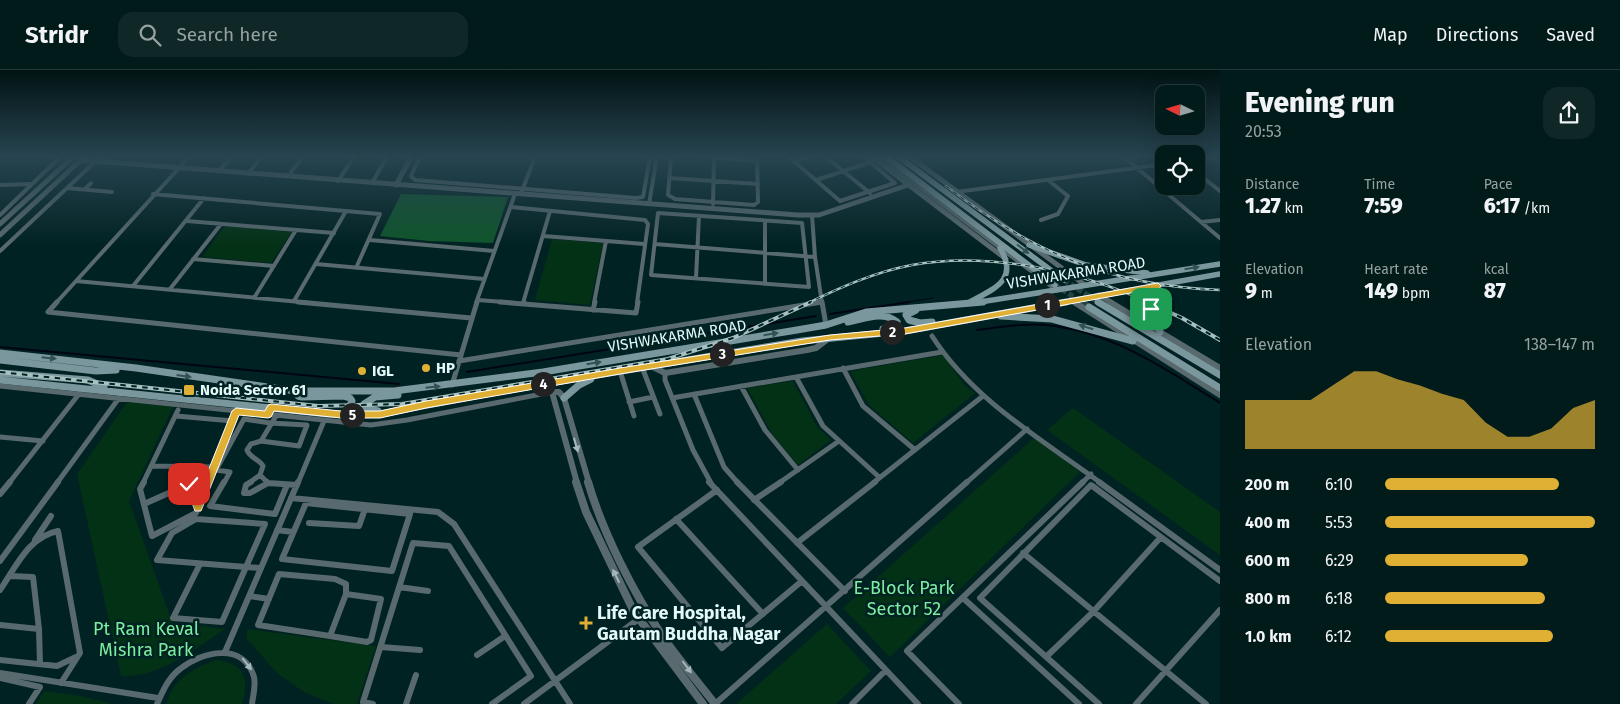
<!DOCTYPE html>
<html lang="en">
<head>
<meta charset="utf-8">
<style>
	body { margin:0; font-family:"Fira Sans",sans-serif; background:#0f2727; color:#f1f3f6; height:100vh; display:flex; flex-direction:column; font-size:19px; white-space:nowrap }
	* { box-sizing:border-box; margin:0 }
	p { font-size:16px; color:#96a1a2 }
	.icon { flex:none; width:28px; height:28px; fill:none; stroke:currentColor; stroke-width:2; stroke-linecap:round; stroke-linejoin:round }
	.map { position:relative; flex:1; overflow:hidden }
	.panel { display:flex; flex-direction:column; background:#011a1a; width:400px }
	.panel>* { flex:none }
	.needle { width:32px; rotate:275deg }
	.fabs { position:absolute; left:1155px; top:15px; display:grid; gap:10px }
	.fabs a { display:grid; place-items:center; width:50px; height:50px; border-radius:10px; background:#011a1a; box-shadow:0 5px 20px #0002,0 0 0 1px #233839; font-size:25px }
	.pin { position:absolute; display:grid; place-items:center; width:42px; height:42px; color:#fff; margin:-21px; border-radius:10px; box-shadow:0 2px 8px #0006 }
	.km { position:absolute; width:25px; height:25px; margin:-12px; border-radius:50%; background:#222; color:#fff; font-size:14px; line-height:25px; text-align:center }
	.round { display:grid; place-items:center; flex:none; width:52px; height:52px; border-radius:15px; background:#0f2727 }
	.head { display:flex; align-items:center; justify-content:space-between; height:85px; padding:0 25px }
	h1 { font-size:28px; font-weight:800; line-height:38px }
	.figures { display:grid; grid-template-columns:repeat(3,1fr); gap:8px; height:85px; padding:5px 25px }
	.figures div { display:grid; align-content:center }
	.figures b { font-size:21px; font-weight:800 }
	.figures small { font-size:14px; font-weight:400 }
	.figures p { font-size:14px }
	.chart { height:140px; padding:10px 25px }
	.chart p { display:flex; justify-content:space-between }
	.chart svg { width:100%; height:90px; margin-top:5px; fill:#e0b034; opacity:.7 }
	ul { padding:0 25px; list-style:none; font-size:16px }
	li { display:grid; grid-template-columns:80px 60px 1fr; align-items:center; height:38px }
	li i { height:12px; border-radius:6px; background:#e0b034 }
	header { display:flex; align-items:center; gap:30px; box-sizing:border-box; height:70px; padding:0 25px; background:#011a1a; border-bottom:1px solid #233839 }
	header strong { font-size:24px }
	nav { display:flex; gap:28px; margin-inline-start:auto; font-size:18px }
	.search { width:350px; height:45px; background:#0f2727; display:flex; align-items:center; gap:12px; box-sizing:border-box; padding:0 18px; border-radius:15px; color:#96a1a2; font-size:19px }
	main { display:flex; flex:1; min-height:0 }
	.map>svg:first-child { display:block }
	.green { fill:#033115 }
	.forest { fill:#0e562b }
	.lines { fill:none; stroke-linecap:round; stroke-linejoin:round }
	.stream-far1 { stroke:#000514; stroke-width:1 }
	.stream { stroke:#000514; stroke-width:2 }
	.secondary-tunnel-far1 { stroke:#234243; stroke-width:5.5; stroke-dasharray:5.5 2.5; stroke-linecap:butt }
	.secondary-tunnel { stroke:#234243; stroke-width:7; stroke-dasharray:7 4; stroke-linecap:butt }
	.minor-far2 { stroke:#596a6f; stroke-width:4 }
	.minor-far1 { stroke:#596a6f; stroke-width:5 }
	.minor { stroke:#596a6f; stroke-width:6 }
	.tertiary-far2 { stroke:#596a6f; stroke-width:5 }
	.tertiary-far1 { stroke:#596a6f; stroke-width:6 }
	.tertiary { stroke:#596a6f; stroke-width:8 }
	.secondary-far1 { stroke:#7b979e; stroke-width:5.5 }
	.secondary { stroke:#7b979e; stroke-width:7 }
	.rail-far1-casing { stroke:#a7c0c0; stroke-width:2.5 }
	.rail-casing { stroke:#a7c0c0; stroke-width:4 }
	.rail-far1 { stroke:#012223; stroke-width:1; stroke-dasharray:4.5; stroke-linecap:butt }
	.rail { stroke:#012223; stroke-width:2; stroke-dasharray:5.5; stroke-linecap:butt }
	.oneway { fill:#325154 }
	.oneway2 { fill:#a4b9ba }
	.route { fill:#e0b034; stroke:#fff }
	.poi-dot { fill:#e0b034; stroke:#012223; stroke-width:2 }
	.labels { text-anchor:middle; stroke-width:5; stroke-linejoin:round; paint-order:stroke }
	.street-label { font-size:15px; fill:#e2f9f8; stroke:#012223 }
	.poi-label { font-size:15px; font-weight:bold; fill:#e2f9f8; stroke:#012223; text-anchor:start }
	.near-park-label { font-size:18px; fill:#7dee9f; stroke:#012223 }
	.near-poi-label { font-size:18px; font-weight:bold; fill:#e2f9f8; stroke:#012223; text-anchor:start }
</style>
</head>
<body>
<header>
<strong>Stridr</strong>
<div class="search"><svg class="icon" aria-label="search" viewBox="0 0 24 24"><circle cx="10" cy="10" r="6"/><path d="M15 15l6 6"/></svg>Search here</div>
<nav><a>Map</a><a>Directions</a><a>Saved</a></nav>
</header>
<main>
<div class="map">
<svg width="1220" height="634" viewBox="0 0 1220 634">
	<rect width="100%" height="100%" fill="#012223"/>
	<!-- green -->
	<path class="green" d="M225 156 292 162 271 193 202 187Z
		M552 169 603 173 590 235 535 230Z
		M944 285 964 315 975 323 913 373 869 335 850 301Z
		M793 311 817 357 831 370 798 395 772 364 747 318Z
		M127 332 173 337 129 431 172 552 225 559C195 579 159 608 121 606L77 404Z
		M1073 338 1220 442V485L1047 360Z
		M1034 368 1080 402 890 587 843 538Z
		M827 554 871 601 836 634H736Z
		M247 559 376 576 357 634H333L304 622 277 603 247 569Z
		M216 590C244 593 250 608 242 634H167C171 610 195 597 216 590Z
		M44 621 81 626 113 634H36Z"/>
	<!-- forest -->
	<path class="forest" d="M401 124 508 127 493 173 429 171 380 166Z"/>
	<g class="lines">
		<!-- stream-far1 -->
		<path class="stream-far1" d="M900 233 933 228"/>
		<!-- stream -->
		<path class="stream" d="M830 244 909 232
			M977 260C1000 257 1023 253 1046 255 1111 261 1166 299 1220 333
			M0 277 399 314
			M467 302 816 246"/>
		<!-- secondary-tunnel-far1 -->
		<path class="secondary-tunnel-far1" d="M1064 210 1095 230
			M1055 215 1083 233"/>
		<!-- secondary-tunnel -->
		<path class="secondary-tunnel" d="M1081 232 1089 237"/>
		<!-- minor-far2 -->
		<path class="minor-far2" d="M420 87 411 106 415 110 636 128 643 127 650 87
			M671 87 668 125 675 129 754 135 758 132 757 87
			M704 87 757 91
			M789 87 840 131 895 113 864 87
			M826 87 870 123
			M1124 87 1220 168
			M1196 90 1216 87
			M794 92 808 87
			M219 101 231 87
			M291 102 303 87
			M1196 102 1220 121
			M248 104 261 87
			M669 108 758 114
			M816 110 871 92
			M338 111 354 87
			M372 113 387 87
			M0 115 31 114
			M67 118 112 122
			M85 119 91 113
			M522 121 535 87
			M956 122 1164 94
			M153 124 380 144 356 198
			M649 134 657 87
			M713 134 714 87
			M511 137 645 150 648 154 637 233
			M658 143 802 153 809 217 651 205Z
			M0 145 60 87
			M812 145 815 187 822 233
			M1041 150 1058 144 1068 126 1048 110
			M187 151 334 163
			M765 151V213
			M1201 152 1220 150
			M544 166 644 174
			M370 170 494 181
			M655 174 815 187
			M0 181 100 87
			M193 189 274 196
			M316 194 484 209
			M696 208 699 146
			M76 211 311 233
			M133 216 204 128
			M170 219 221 154
			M254 228 296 160
			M478 230 515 233
			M294 231 346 141
			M56 233 189 87
			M476 233 515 124
			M523 233 550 141
			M594 233 606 171
			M816 233 822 232"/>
		<!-- minor-far1 -->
		<path class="minor-far1" d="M57 232 48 242 461 285
			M298 232 471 248
			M500 232 636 243 638 232
			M822 232 826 255
			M523 234 524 232
			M593 240 595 232
			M932 266C973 330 1041 369 1101 413
			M459 291 822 232
			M642 297 660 344
			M843 298 863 336 914 379
			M620 301 634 346
			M665 303V310L693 380 711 413
			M796 307 823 356 879 407
			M452 315 477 232
			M0 316 371 355 407 350 552 322
			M741 316 765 360 798 400
			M694 324 724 397 738 413
			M672 328 942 282
			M629 332 653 327
			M176 346 233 351
			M0 367 43 371
			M152 396 214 397
			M9 413 79 324
			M57 413 119 328
			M143 413 178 340
			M208 413 236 341
			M224 413 230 402 216 400 244 349 270 353 307 355 299 376 261 371
			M249 413 260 405
			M268 413 260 405 263 396C259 389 250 388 247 380L251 374 261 371 276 346
			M298 413 324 351
			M779 413 839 371
			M873 413 983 326
			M966 413 1027 359
			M1082 413 1091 404"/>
		<!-- minor -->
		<path class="minor" d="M144 412 140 419 152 466 196 443 208 412
			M224 412 210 436 275 444 287 415
			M251 412 246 415 244 423H250L268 413 297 415
			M267 412 268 413
			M709 412 918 634
			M737 412 845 521
			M1099 412 1220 500
			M717 420 638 477 722 578 802 511
			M0 424 10 412
			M291 428 438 442 454 454 570 634
			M754 430 781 412
			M306 433 410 444 392 501 282 489Z
			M144 434 189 414 198 437
			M196 449 265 454 246 497 157 490 172 463Z
			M676 449 763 544
			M309 453 359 456 365 439
			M277 460 293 462
			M35 470 51 446
			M797 473 875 412
			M1023 483 1206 634
			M0 491 58 412
			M200 494 173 548 222 552 246 497
			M246 497 260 498
			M279 504 335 509 346 514V524L330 566 258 555Z
			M10 506 33 507 39 559 40 594
			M399 517 428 521
			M0 520C16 497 28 467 58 461L80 583 61 613
			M249 526 269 529
			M963 528 1079 634
			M0 555 39 559
			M330 566 367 572 371 570 381 529 346 524
			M381 577 420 580
			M225 582 298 412
			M477 585 505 566
			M1046 587 1093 542 1161 467
			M0 590 57 596 76 587
			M0 603 158 628
			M0 608 40 617 29 634
			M157 634C163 621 168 608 180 599 202 581 244 572 254 607 256 615 253 626 252 634
			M373 634 363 632 413 473 449 476 531 606 492 634
			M406 634 416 605
			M524 634 648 542
			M715 634 967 412
			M852 634 886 600
			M959 634 907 581 1083 412
			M1099 634 980 528 1091 415 1220 511
			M1136 634 1220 540"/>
		<!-- tertiary-far2 -->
		<path class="tertiary-far2" d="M872 87 1006 189
			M880 87 1057 220
			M910 87 1085 215
			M81 90 798 145H819L908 115
			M396 115 411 87
			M0 154 73 87
			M0 165 83 88
			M1099 225 1112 233
			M1071 230 1076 233"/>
		<!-- tertiary-far1 -->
		<path class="tertiary-far1" d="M1074 232 1220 325
			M1110 232 1220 298
			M651 296 665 303 807 280 816 278 829 268
			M546 314 552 322 577 413
			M552 322H559L564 328 589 413"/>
		<!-- tertiary -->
		<path class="tertiary" d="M576 412 586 442 634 542 703 634
			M588 412C603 463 633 522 663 567 679 590 698 612 715 634"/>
		<!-- secondary-far1 -->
		<path class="secondary-far1" d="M887 87 1055 215
			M899 87 1064 210
			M1029 175 1086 195 1147 203
			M970 232C995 218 1019 210 1000 178
			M1098 232 1100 233
			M974 233 1220 194
			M1059 233 1220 204
			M1151 233V226L1158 216"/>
		<!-- secondary -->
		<path class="secondary" d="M1098 232 1220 305
			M1151 232V239L1160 262
			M1089 237 1220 318
			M916 240 906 245 909 250 920 253 932 252
			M1001 246 1052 249 1133 271
			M848 252C864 249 883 240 897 252L893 257 883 259
			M0 283 136 298 295 321H394L543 302 797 260 826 255 866 242 983 232
			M0 290 96 301 116 300
			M0 303 88 310 104 317
			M0 310 328 344H380L501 321 802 271 905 261 1066 232
			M295 321 298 326 302 327 343 326 350 328 352 331 348 340 341 345
			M564 328 579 315 591 309
			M378 341 366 338 364 334 375 327 398 325"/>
		<defs>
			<path id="rail-far1" d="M946 116C1032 182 1110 216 1220 220
				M808 233C841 217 875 202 912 195 987 181 1081 201 1150 233"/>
			<path id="rail" d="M1147 232 1182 248 1220 270
				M0 302 318 336 402 334 668 289 733 268 811 232"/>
		</defs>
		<!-- rail-far1 casing -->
		<use href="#rail-far1" class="rail-far1-casing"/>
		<!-- rail casing -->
		<use href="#rail" class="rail-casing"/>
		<!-- rail-far1 -->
		<use href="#rail-far1" class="rail-far1"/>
		<!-- rail -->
		<use href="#rail" class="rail"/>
	</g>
	<!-- one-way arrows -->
	<defs><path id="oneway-solid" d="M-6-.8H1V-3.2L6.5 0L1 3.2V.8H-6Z" transform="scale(1.25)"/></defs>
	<g class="oneway">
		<use href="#oneway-solid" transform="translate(1023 179) rotate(37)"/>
		<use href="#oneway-solid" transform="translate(1192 198) rotate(-9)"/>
		<use href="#oneway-solid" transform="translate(1086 257) rotate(-163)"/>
		<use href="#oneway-solid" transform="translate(771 264) rotate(-9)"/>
		<use href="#oneway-solid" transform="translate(49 288) rotate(6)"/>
		<use href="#oneway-solid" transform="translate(594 293) rotate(-9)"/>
		<use href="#oneway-solid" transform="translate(184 306) rotate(8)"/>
		<use href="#oneway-solid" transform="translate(433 317) rotate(-6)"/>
	</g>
	<g class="oneway2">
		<use href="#oneway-solid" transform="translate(576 375) rotate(74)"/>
		<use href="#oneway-solid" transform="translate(616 506) rotate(-116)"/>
		<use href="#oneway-solid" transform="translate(247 594) rotate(52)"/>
		<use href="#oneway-solid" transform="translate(687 597) rotate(53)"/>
	</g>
	<!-- sky -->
	<linearGradient id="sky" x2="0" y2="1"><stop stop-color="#011313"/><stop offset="0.49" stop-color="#274450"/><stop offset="1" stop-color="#274450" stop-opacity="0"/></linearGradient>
	<rect width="1220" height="176" fill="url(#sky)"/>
	<!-- route -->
	<path class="route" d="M1158 213 1161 216 1154 226 1155 239 1151 242 1148 239 1147 226 1152 219 905 264 830 270 620 304 426 338 380 348H341L274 341 271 347 268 348 239 345 201 441H195L185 414 189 410 192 411 198 426 232 341 236 338 265 341 268 335 271 334 341 341H380L426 331 620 298 830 265 905 258Z"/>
	<!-- markers -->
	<g class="poi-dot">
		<circle cx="426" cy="298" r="5"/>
		<circle cx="362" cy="301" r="5"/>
		<rect x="183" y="314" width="12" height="12" rx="2.5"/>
		<path d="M583.5 545.5h5v5h5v5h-5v5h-5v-5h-5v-5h5z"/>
	</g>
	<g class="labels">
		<!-- street labels -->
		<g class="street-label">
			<text transform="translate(1076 203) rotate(-9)" y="5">VISHWAKARMA ROAD</text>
			<text transform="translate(677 266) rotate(-9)" y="5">VISHWAKARMA ROAD</text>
		</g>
		<!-- poi labels -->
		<g class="poi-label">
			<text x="436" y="303">HP</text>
			<text x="372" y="306">IGL</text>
			<text x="200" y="325">Noida Sector 61</text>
		</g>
		<!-- near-park labels -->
		<g class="near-park-label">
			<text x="904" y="524">E-Block Park<tspan x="904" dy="21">Sector 52</tspan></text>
			<text x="146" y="565">Pt Ram Keval<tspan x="146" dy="21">Mishra Park</tspan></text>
		</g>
		<!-- near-poi labels -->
		<g class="near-poi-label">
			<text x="597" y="549">Life Care Hospital,<tspan x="597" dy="21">Gautam Buddha Nagar</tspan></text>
		</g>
	</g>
</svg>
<div class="fabs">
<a><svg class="needle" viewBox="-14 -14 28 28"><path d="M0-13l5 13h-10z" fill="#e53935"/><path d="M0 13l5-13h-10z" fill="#96a1a2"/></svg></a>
<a><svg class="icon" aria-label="locate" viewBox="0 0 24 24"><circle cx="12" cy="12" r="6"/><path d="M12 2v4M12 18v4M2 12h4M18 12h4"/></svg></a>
</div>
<div class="pin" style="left:1151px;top:239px;background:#1e9e55"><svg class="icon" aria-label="arrive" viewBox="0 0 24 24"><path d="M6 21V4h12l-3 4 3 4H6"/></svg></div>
<div class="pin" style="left:189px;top:414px;background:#d93025"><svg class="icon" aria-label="check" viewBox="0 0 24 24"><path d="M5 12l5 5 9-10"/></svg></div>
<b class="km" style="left:1047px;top:235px">1</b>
<b class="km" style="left:892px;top:262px">2</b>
<b class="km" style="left:722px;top:284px">3</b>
<b class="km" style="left:543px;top:314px">4</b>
<b class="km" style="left:352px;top:345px">5</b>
</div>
<section class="panel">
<div class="head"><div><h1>Evening run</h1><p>20:53</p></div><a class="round"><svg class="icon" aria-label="share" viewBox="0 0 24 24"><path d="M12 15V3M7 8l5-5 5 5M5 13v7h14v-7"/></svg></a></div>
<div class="figures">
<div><p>Distance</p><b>1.27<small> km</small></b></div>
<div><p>Time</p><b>7:59</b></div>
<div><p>Pace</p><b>6:17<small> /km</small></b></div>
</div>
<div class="figures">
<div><p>Elevation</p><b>9<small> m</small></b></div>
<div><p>Heart rate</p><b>149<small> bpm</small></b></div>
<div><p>kcal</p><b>87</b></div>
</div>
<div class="chart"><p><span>Elevation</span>138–147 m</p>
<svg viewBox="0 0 160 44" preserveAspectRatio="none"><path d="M0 44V20L10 20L20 20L30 20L40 13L50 6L60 6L70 10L80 13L90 17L100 20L110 31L120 38L130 38L140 34L150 24L160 20V44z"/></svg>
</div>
<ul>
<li><b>200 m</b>6:10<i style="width:83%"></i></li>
<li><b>400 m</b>5:53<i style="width:100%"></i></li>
<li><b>600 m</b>6:29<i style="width:68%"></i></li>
<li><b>800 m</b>6:18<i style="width:76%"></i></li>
<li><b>1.0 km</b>6:12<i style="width:80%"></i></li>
</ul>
</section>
</main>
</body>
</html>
